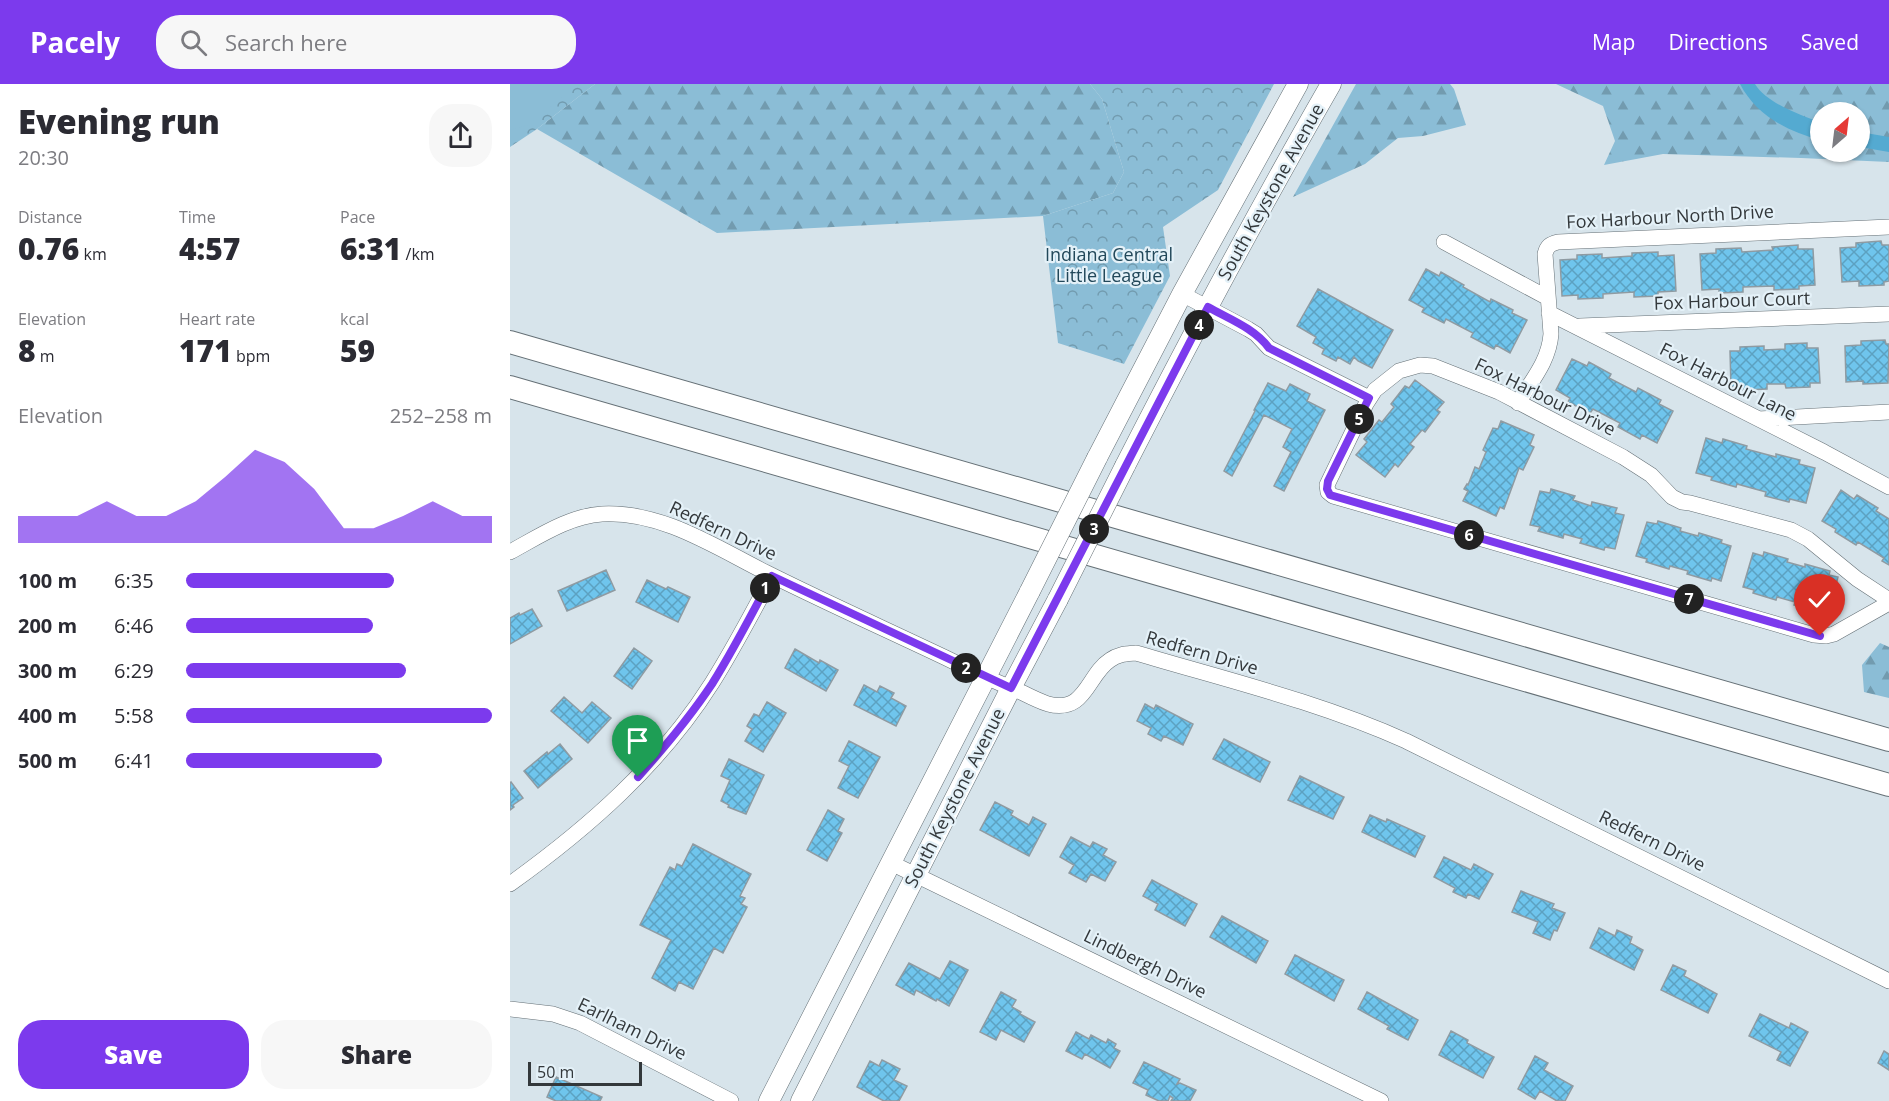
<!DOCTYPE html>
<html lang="en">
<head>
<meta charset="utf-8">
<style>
	body { margin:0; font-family:"Open Sans",sans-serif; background:#f7f7f7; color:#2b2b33; height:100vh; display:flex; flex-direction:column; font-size:22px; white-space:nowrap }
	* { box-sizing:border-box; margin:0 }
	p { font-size:20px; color:#7c7c81 }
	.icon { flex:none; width:33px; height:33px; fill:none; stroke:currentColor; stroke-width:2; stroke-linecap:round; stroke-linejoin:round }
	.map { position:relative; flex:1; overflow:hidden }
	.panel { display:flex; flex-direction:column; background:#fff; width:510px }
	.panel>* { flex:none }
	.needle { width:39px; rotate:28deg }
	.buttons { position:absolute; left:1300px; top:18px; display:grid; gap:12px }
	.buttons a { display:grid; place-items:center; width:60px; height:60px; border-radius:50%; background:#fff; box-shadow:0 2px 4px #0004; font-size:30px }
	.scale { position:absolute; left:18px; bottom:15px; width:114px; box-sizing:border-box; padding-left:6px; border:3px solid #33383b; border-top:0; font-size:16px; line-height:21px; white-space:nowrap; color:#33383b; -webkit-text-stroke:4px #e4f1f8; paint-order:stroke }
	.pin { position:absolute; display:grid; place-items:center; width:51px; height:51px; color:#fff; margin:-62px -26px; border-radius:50% 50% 50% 0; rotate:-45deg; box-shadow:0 0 6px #0007 }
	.pin .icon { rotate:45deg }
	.km { position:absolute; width:30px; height:30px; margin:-15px; border-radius:50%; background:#222; color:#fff; font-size:16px; line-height:30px; text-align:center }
	.round { display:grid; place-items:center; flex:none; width:63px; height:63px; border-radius:24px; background:#f7f7f7 }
	.summary { display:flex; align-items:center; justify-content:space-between; height:102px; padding:0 18px }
	h1 { font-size:33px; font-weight:800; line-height:45px }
	.figures { display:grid; grid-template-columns:repeat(3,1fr); gap:9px; height:102px; padding:6px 18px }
	.figures div { display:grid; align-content:center }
	.figures b { font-size:30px; font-weight:800 }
	.figures small { font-size:16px; font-weight:400 }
	.figures p { font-size:16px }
	.chart { height:168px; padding:12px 18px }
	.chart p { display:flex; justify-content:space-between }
	.chart svg { width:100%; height:108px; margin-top:6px; fill:#7c3aed; opacity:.7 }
	.button { display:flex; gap:12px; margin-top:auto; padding:12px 18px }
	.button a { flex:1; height:69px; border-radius:24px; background:#7c3aed; color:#fff; font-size:24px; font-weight:800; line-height:69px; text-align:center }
	.button a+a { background:#f7f7f7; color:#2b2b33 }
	ul { padding:0 18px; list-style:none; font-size:20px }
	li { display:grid; grid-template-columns:96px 72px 1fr; align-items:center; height:45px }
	li i { height:15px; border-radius:8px; background:#7c3aed }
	header { display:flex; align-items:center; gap:36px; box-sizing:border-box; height:84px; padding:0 30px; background:#7c3aed; color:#fff }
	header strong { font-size:28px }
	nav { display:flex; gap:33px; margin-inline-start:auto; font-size:21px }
	.search { width:420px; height:54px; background:#f7f7f7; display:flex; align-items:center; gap:15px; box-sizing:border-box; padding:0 21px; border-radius:24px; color:#7c7c81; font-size:22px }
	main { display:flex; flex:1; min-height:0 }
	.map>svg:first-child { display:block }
	.forest { fill:url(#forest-firs); fill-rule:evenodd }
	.park { fill:url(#park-crowns) }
	.pitch { fill:#8bbdd6 }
	.water { fill:#54aad1 }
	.building { fill:url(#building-cross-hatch); stroke:#8f9ba2; stroke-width:1.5 }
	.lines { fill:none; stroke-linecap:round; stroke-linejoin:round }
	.minor-casing { stroke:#657076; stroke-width:16 }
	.major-casing { stroke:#657076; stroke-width:21 }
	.highway-casing { stroke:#657076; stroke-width:24 }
	.minor { stroke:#fff; stroke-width:15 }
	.major { stroke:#fff; stroke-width:20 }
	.highway { stroke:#fff; stroke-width:22 }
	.major-bridge-casing { stroke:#657076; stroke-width:21; stroke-linecap:butt }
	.major-bridge { stroke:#fff; stroke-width:20 }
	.route-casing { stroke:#fff; stroke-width:12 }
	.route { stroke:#7c3aed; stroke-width:8 }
	.labels { text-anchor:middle; stroke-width:4.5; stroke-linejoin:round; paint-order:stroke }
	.street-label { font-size:18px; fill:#33383b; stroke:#e4f1f8 }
	.park-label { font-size:18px; fill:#22485a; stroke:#e4f1f8 }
</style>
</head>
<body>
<header>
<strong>Pacely</strong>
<div class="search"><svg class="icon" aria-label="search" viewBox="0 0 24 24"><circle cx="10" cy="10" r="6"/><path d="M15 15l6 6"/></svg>Search here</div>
<nav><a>Map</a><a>Directions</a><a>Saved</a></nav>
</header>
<main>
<section class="panel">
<div class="summary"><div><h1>Evening run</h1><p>20:30</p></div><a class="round"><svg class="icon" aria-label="share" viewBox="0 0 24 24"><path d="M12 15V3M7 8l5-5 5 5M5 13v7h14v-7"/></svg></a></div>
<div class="figures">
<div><p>Distance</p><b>0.76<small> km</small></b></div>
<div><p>Time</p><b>4:57</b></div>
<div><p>Pace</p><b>6:31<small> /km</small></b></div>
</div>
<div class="figures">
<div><p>Elevation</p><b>8<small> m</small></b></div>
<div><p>Heart rate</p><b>171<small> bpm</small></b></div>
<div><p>kcal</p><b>59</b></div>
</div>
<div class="chart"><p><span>Elevation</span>252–258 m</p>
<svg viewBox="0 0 160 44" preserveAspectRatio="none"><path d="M0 44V33L10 33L20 33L30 27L40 33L50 33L60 27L70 17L80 6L90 11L100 22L110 38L120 38L130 33L140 27L150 33L160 33V44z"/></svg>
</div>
<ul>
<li><b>100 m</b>6:35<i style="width:68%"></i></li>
<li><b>200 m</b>6:46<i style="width:61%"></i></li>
<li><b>300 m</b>6:29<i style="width:72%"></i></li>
<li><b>400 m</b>5:58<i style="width:100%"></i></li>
<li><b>500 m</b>6:41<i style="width:64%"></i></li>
</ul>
<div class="button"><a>Save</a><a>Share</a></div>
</section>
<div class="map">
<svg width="1379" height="1017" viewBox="0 0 1379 1017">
	<defs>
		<pattern id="forest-firs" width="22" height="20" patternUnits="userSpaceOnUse" patternTransform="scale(1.5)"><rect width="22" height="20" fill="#8bbdd6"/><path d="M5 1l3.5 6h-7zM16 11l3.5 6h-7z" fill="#729baf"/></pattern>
		<pattern id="park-crowns" width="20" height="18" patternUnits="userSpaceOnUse" patternTransform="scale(1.5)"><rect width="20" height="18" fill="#8bbdd6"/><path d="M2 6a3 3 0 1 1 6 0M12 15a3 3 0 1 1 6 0" fill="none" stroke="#729baf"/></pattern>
		<pattern id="building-cross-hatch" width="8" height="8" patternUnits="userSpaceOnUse" patternTransform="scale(1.5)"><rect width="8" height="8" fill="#6fc5ed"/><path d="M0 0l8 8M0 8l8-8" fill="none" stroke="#5ca1c1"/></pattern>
	</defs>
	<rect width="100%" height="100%" fill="#d7e4eb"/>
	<!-- forest -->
	<path class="forest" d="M85 0H580L592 15 614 88 603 109 533 132 207 149 27 45Z
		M846 0H940L944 5 956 41 913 52 888 54 855 80 783 113Z
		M1046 0H1379V78L1291 74 1153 70 1094 81 1105 57 1093 22ZM1311 28H1350V68H1311Z
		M1370 559 1379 563V614L1354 608 1352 581Z"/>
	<!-- park -->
	<path class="park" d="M0 0H85L27 45 0 63Z
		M580 0H764L708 106 653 143 660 192 614 280 548 259 533 132 603 109 614 88 592 15Z"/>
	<!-- pitch -->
	<path class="pitch" d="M0 0H68L18 41 0 46Z"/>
	<!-- water -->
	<path class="water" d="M1230 0H1245C1256 19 1291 31 1311 39V56C1278 48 1246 31 1230 0Z
		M1350 48 1379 53V68L1350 63Z"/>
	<!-- building -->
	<path class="building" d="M1371 157 1372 161H1379V197L1374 198V201L1349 202V197L1332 198 1330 164 1346 163V159Z
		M1288 161V165H1303L1305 201 1289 202V205L1264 206V202L1233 203V208L1209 209V205L1192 206 1190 170 1206 169V165L1231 164 1232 168 1263 166 1262 163Z
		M1148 168V172L1164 171 1166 207 1148 208V212L1124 213V208L1093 210V214L1068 215V211L1052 212 1050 176 1067 175V171L1092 170V174L1122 172V169Z
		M916 185 929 192 931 188 954 201 953 203 980 218 981 215 1003 226 1002 229 1017 236 1000 269 986 261 984 265 961 253 963 249 936 235 934 239 912 228 914 224 899 216Z
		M808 205 883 246 862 284 848 277 844 273 840 280 828 273 826 277 812 270 814 265 803 259 806 253 787 242Z
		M1375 256 1376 260H1379L1378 299 1353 300V297L1336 298 1335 262 1351 261V257Z
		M1297 259V264H1308L1310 299H1300V303L1276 304 1275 300H1257V305L1233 306V302L1221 303 1220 267H1230V263L1254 262V266L1275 265V260Z
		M1062 275 1077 282 1079 278 1101 290 1099 294 1126 308 1128 304 1151 316 1149 320 1163 327 1147 359 1132 351 1130 355 1108 343 1110 339 1083 325 1080 329 1058 318 1060 314 1046 306Z
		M905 296 934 318 927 326 930 328 915 348 912 346 900 360 904 363 888 383 885 380 875 393 846 371 857 358 854 355 869 336 872 338 884 323 881 320 895 302 899 304Z
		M758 299 776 307 780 300 800 310 797 317 815 326 774 407 764 402 781 368 773 363 782 345 754 331 722 392 714 387 745 327 744 326Z
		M991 337 1024 351 1020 361 1024 363 1013 386 1009 384 994 425 990 423 986 432 953 417 958 407 954 405 957 400 958 401 965 383 969 385 976 368 973 366 983 344 988 345Z
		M1196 354 1212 359 1213 355 1237 362 1236 365 1266 373V370L1290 376 1289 380 1305 384 1296 419 1280 415 1279 418 1255 412 1256 408 1227 400 1226 403 1201 396 1202 393 1186 389Z
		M1041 405 1065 412 1063 416 1081 422 1082 418 1107 424 1105 429 1114 431 1105 465 1095 463 1094 466 1070 459 1072 455 1054 450 1053 454 1028 447 1030 443 1020 441 1030 407 1040 409Z
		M1331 406 1344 415 1347 411 1368 424 1366 427 1379 435V481L1372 477 1374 474 1348 458 1346 461 1325 448 1326 445 1312 437Z
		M1148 437 1171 444 1170 447 1188 452 1189 449 1212 456 1211 459 1221 462 1211 497 1202 494 1201 497 1177 490 1178 487 1160 482 1159 485 1136 478 1137 475 1126 472 1137 438 1147 440Z
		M1254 468 1278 475 1277 478 1295 483V480L1320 487 1319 491 1328 493 1319 527 1310 525 1309 529 1284 521 1285 518 1267 513 1266 516 1243 509 1244 506 1233 503 1243 469 1253 472Z
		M96 486 105 506 57 527 48 507Z
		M137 496 156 505 158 503 180 513 168 538 126 518Z
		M22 525 32 542 0 560V534L9 529 10 531Z
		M124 564 142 577 122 605 104 592Z
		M285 565 309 579 310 576 328 586 316 607 275 584Z
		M354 601 367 608 370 602 384 609 381 614 396 622 386 642 344 621Z
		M54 613 72 629 82 618 101 634 78 659 41 627Z
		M257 618 276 629 253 668 235 657 242 645 237 642 244 630 249 632Z
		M635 620 644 625 646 621 683 640 673 661 654 652 651 657 638 650 641 644 627 637Z
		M714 655 760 678 750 698 703 675Z
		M339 657 370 673 348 714 328 704 339 682 329 677Z
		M50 660 62 675 28 704 14 687 37 668 38 670Z
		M219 675 254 691 236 730 218 723 219 721 211 717 220 696 211 692Z
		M790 692 834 713 823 735 778 716Z
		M1 698 13 714 3 721 4 723 0 726V699Z
		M485 718 503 727 501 731 519 741 523 733 536 740 519 772 470 746Z
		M318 726 334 735 328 747 332 749 317 777 297 766Z
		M860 731 876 738 877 735 915 752 905 773 852 748Z
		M561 753 580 763 583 758 597 765 593 771 606 778 595 797 581 790 576 798 559 789 564 781 550 773Z
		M183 760 241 790 230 812 235 814 231 820 237 823 213 869 204 864 183 905 169 898 165 907 142 894 161 856 130 841 160 783 165 786 167 780 172 782Z
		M934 773 961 786 964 780 983 790 969 815 958 810 956 814 943 808 945 804 924 793Z
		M642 796 687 820 675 842 645 826 648 820 633 812Z
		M1011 807 1044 820 1042 824 1055 829 1047 847 1044 846 1040 856 1023 849 1028 838 1002 828Z
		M712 832 758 857 746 879 700 853Z
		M1089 844 1105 852 1107 846 1122 853 1120 859 1133 866 1124 886 1080 864Z
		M785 871 834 896 824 917 775 890Z
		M440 877 458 886 439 922 427 915 426 917 406 906 404 911 386 901 399 879 430 895Z
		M1163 881 1176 887 1174 892 1207 910 1198 929 1151 906Z
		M491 908 506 916 502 923 511 928 510 930 525 938 514 958 491 946 486 956 470 948Z
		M857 908 908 936 898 956 877 945 879 942 848 925Z
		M1250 930 1279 944 1281 939 1298 948 1280 982 1267 976 1271 968 1239 952Z
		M941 947 958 956 957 959 984 973 973 994 929 971Z
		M566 948 579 955 581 951 596 959 598 955 606 960 604 964 610 967 600 984 575 970 572 975 556 967Z
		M1374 967 1379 970V986L1368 979Z
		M1025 972 1038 979 1034 986 1063 1002 1055 1017H1047L1030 1007 1025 1015 1008 1005Z
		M372 976 390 985 384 996 397 1002 389 1017H374L347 1003 360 977 369 982Z
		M634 978 670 995 667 1000 670 999 686 1006 680 1017H661L663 1014 660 1012 658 1017H649L636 1011 638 1006 623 999Z
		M46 993 92 1013 90 1017H46L37 1013Z"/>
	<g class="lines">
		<defs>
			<path id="minor" d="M934 158 1038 214
				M672 210 738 245 746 250 759 264 859 314
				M1039 229 1314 368 1379 403
				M1070 242 1379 230
				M1008 319C1022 296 1039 277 1041 250L1035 170C1037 162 1040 160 1048 158L1379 143
				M1249 335 1379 328
				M0 468C28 453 59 432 92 430 152 427 205 463 257 489 315 518 375 545 434 573 460 586 486 598 513 609 521 613 529 617 538 620 576 630 577 591 600 576 608 570 616 570 626 569 717 596 809 618 896 657L1379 897
				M1379 516 1347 495 1298 455 1281 446 1180 419 1172 418 1162 413 1141 391 1113 373 989 308 923 282 910 281 889 287 865 306 856 320 817 401 818 408 823 412 1304 551 1316 552 1324 550 1379 519
				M381 779 871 1017
				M0 800C78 744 150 681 202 599 224 564 243 528 262 492
				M0 925 43 930 70 939 221 1017"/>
			<path id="major" d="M587 374 672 210 788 0
				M615 382C681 253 749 125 821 0
				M259 1017 520 507
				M291 1017 501 604 548 515"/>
			<path id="highway" d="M0 258 1379 656
				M0 303 1379 701"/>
		</defs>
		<!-- minor casing -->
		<use href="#minor" class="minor-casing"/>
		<!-- major casing -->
		<use href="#major" class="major-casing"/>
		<!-- highway casing -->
		<use href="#highway" class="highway-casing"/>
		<!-- minor -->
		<use href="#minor" class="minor"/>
		<!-- major -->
		<use href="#major" class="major"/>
		<!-- highway -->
		<use href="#highway" class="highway"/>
		<defs>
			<path id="major-bridge" d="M520 507 587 374
				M548 515 615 382"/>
		</defs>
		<!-- major-bridge casing -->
		<use href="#major-bridge" class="major-bridge-casing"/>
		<!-- major-bridge -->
		<use href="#major-bridge" class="major-bridge"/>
	</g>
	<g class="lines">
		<defs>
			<path id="route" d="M128 693C154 664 180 633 202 600 224 565 243 528 262 492L501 604 698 223C719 235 744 244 759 264L859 314 818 397 817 405 820 411 1310 552"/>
		</defs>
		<!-- route casing -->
		<use href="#route" class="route-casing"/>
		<!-- route -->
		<use href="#route" class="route"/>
	</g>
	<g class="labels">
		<!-- street labels -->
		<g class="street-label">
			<text transform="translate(761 108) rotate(-61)" y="6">South Keystone Avenue</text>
			<text transform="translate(1160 133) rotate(-3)" y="6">Fox Harbour North Drive</text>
			<text transform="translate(1222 217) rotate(-2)" y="6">Fox Harbour Court</text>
			<text transform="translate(1218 298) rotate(27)" y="6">Fox Harbour Lane</text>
			<text transform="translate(1035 313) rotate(26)" y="6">Fox Harbour Drive</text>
			<text transform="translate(213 447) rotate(25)" y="6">Redfern Drive</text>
			<text transform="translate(692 569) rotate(16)" y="6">Redfern Drive</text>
			<text transform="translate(445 714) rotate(-63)" y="6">South Keystone Avenue</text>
			<text transform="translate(1142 757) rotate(26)" y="6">Redfern Drive</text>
			<text transform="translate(635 880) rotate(26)" y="6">Lindbergh Drive</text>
			<text transform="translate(122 945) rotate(26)" y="6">Earlham Drive</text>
		</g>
		<!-- park labels -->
		<g class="park-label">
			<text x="599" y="177">Indiana Central<tspan x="599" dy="21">Little League</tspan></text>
		</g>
	</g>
</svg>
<div class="buttons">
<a><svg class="needle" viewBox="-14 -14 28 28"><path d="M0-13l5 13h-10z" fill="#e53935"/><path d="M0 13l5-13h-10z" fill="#7c7c81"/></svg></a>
</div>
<div class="scale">50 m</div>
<div class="pin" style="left:128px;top:693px;background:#1e9e55"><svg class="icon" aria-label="arrive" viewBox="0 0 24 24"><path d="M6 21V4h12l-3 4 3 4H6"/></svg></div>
<div class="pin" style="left:1310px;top:552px;background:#d93025"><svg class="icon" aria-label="check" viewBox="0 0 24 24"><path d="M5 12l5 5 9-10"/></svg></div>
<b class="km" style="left:255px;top:504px">1</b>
<b class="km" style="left:456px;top:584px">2</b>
<b class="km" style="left:584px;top:445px">3</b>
<b class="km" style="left:689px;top:241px">4</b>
<b class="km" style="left:849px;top:335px">5</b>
<b class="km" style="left:959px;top:451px">6</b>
<b class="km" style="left:1179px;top:515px">7</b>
</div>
</main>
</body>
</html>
